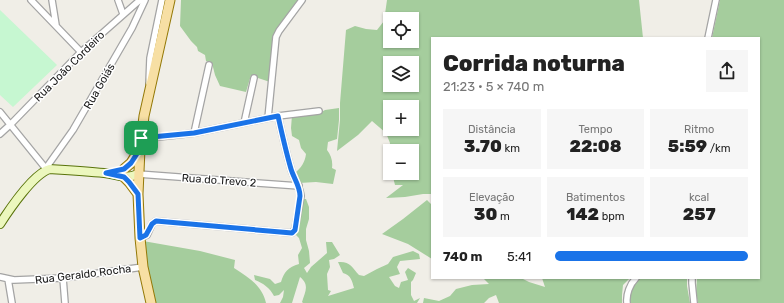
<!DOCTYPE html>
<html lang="pt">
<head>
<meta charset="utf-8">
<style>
	body { margin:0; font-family:Rubik,sans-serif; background:#f6f6f6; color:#222; height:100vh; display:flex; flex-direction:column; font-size:15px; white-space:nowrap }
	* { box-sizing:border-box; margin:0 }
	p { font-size:13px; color:#767676 }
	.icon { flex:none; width:22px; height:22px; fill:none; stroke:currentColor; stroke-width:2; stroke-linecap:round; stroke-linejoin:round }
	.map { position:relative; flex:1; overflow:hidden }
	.sheet { position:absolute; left:431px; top:37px; width:329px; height:242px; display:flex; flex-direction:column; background:#fff; border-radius:0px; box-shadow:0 1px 3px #0004 }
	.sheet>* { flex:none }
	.buttons { position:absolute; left:383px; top:12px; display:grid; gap:8px }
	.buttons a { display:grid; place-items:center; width:36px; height:36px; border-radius:0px; background:#fff; box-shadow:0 1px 3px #0004; font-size:20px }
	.pin { position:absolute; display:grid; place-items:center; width:34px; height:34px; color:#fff; margin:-17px; border-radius:8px; box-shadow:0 2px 6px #0006 }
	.round { display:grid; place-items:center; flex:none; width:42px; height:42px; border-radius:0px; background:#f6f6f6 }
	.headline { display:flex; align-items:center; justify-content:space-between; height:68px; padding:0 12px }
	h1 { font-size:22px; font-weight:800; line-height:30px }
	.figures { display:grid; grid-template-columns:repeat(3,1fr); gap:6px; height:68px; padding:4px 12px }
	.figures div { display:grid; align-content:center; border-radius:0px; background:#f6f6f6; text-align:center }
	.figures b { font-size:17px; font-weight:800 }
	.figures small { font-size:11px; font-weight:400 }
	.figures p { font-size:11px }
	ul { padding:0 12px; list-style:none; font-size:13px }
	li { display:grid; grid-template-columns:64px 48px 1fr; align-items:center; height:30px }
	li i { height:10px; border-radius:5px; background:#1a73e8 }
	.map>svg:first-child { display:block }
	.forest { fill:#a5cd9d; fill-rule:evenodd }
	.park { fill:#c6f7d1 }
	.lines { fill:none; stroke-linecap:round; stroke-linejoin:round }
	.street-casing { stroke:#a4a4a4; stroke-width:8 }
	.secondary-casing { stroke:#59730a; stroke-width:10 }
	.primary-casing { stroke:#947907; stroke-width:11 }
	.street { stroke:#fff; stroke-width:5.5 }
	.secondary { stroke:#ecf7be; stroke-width:8 }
	.primary { stroke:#f7dfa4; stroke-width:9 }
	.route-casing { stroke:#fff; stroke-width:8 }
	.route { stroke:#1a73e8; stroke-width:5 }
	.labels { text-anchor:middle; stroke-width:3; stroke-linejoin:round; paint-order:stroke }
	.street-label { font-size:11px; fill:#202020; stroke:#fff }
</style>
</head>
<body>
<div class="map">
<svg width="784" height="303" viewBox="0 0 784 303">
	<rect width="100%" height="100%" fill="#f0eee7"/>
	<!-- forest -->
	<path class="forest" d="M181 0H298L283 20 274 35 270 82 258 78 254 75H251L246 92 220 86 215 75 212 63 206 61 205 55 198 51 197 47 191 41 180 26Z
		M387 0H639L643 38H432V194H423L405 197 386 198 403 185H395L392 173H412V151H390V166L388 158 390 143 386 133 372 121 358 135 337 151 340 120V103L346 30 355 26 366 29 377 30 384 21ZM390 19H412V41H390ZM390 63H412V85H390ZM390 107H412V129H390Z
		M720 0H784V303H698L696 293 697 278H759V38H712Z
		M339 108V120L337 139 328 142 327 150C331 155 333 161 332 168L336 170 333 184 316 182 299 183 295 173C301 168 305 162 306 154L301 148 299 140 292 136 291 128 292 115 311 113 318 114 325 110Z
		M303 199H306L309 207V219L306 229V240L309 251 310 263 304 268 307 273 311 267 327 253 326 242H332L340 255 334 259 329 260 330 267 327 274 328 290 331 291 328 296 354 288C352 281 351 275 343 273L338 262C350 261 352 267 359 275L364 276 377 269 388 264 393 257 413 251 419 254 420 259 400 261 397 267 400 274 389 277 395 286 399 288 401 282 408 280 405 272 408 268 416 273 413 280 411 282V295L414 301 420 298 417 303H303L302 302C305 292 310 285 300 277L292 303H280L283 297 284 290 279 295 274 296C270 288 263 283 255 280L254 275 270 279 275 284 281 282C284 272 288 267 299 264L298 255 302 248 299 238 296 235 298 227Z
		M427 200 432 205V259L408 244 382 234 403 219Z
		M143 241 200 251 235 260 234 268C249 278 262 285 266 303H153Z
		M483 278H521L529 282 545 287 542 278H630L623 285 622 295V303H499L496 295 489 298 484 303H423L424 298 439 301 450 296 456 289 472 285 489 284Z
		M639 278H687V286L690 303H628C630 293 632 285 639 278Z"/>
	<!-- park -->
	<path class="park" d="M0 10 57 65 13 107 0 95Z"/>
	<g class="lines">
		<defs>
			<path id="street" d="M31 0 81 52
				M52 0 56 25
				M118 0 123 14
				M708 38 716 0
				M149 83 150 58 162 0
				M0 112 47 170
				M268 118 276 37 279 31 302 0
				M244 123 254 78
				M194 133 209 65
				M0 134 11 124 81 52 140 0
				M141 139 194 133 278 116 319 111
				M46 168 73 130 132 28 145 0
				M138 174 299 186
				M140 238 147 235 152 224 156 221 292 233 295 229 301 196C300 186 294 179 291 169 286 152 282 134 278 116
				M0 277 14 280 63 278 143 267
				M63 278 65 303
				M692 278V283L694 303
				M8 279 12 303
				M627 303C626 294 630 284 636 278"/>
			<path id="secondary" d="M0 224C9 210 34 173 50 169 68 170 87 171 104 173 118 174 124 180 138 174"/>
			<path id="primary" d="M124 169 131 163 139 150
				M124 177 129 182 138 194
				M151 303 143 267 140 238 138 194 140 149 144 116 170 0"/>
		</defs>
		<!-- street casing -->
		<use href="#street" class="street-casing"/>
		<!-- secondary casing -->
		<use href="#secondary" class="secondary-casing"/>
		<!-- primary casing -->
		<use href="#primary" class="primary-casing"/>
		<!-- street -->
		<use href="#street" class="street"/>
		<!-- secondary -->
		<use href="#secondary" class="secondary"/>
		<!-- primary -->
		<use href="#primary" class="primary"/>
	</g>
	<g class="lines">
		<defs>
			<path id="route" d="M278 116C282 134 286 152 291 169 294 179 300 186 300 196L295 230 292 233 156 221 152 224 146 235 140 238 138 194 129 182 124 177 106 173 124 169 131 163 140 149 141 138 194 133Z"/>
		</defs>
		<!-- route casing -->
		<use href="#route" class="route-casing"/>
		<!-- route -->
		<use href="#route" class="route"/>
	</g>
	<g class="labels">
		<!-- street labels -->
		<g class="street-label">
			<text transform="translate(69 66) rotate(-45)" y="4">Rua João Cordeiro</text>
			<text transform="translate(99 86) rotate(-60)" y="4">Rua Goiás</text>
			<text transform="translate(219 180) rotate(4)" y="4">Rua do Trevo 2</text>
			<text transform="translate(83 274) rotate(-7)" y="4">Rua Geraldo Rocha</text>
		</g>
	</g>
</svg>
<div class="buttons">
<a><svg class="icon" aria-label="locate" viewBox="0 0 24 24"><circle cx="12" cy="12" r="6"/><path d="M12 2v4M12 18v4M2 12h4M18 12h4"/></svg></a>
<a><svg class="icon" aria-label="layers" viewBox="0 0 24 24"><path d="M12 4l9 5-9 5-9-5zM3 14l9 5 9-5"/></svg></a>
<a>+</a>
<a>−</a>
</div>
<div class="pin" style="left:141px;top:138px;background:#1e9e55"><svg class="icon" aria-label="arrive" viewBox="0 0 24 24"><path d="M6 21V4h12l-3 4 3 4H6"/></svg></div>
<section class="sheet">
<div class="headline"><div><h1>Corrida noturna</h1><p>21:23 · 5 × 740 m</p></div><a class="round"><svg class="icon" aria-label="share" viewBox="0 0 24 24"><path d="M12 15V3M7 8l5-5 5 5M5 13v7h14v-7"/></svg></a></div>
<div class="figures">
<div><p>Distância</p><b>3.70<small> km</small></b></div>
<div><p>Tempo</p><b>22:08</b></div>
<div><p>Ritmo</p><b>5:59<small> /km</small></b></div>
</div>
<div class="figures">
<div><p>Elevação</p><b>30<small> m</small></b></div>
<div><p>Batimentos</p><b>142<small> bpm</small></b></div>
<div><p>kcal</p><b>257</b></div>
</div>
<ul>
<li><b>740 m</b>5:41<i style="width:100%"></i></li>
</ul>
</section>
</div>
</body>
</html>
